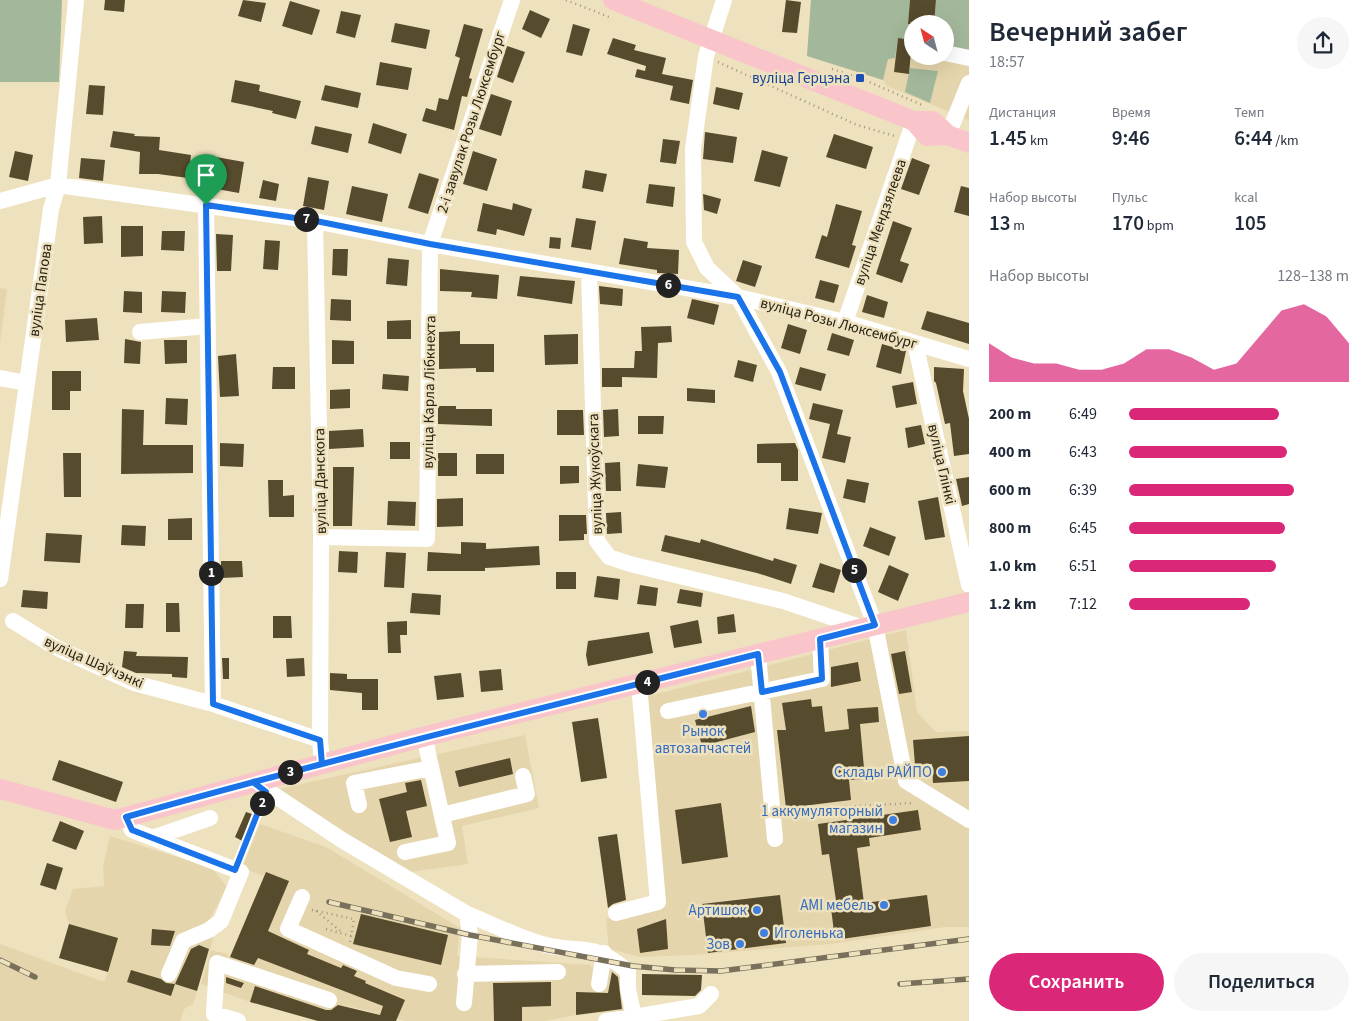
<!DOCTYPE html>
<html lang="ru">
<head>
<meta charset="utf-8">
<style>
	body { margin:0; font-family:"Source Sans 3",sans-serif; background:#f6f6f7; color:#1f2937; height:100vh; display:flex; flex-direction:column; font-size:19px; white-space:nowrap }
	* { box-sizing:border-box; margin:0 }
	p { font-size:16px; color:#747a83 }
	.icon { flex:none; width:28px; height:28px; fill:none; stroke:currentColor; stroke-width:2; stroke-linecap:round; stroke-linejoin:round }
	.map { position:relative; flex:1; overflow:hidden }
	.details { display:flex; flex-direction:column; background:#fff; width:400px }
	.details>* { flex:none }
	.needle { width:32px; rotate:324deg }
	.fabs { position:absolute; left:904px; top:15px; display:grid; gap:10px }
	.fabs a { display:grid; place-items:center; width:50px; height:50px; border-radius:50%; background:#fff; box-shadow:0 5px 20px #0002; font-size:25px }
	.pin { position:absolute; display:grid; place-items:center; width:42px; height:42px; color:#fff; margin:-51px -21px; border-radius:50% 50% 50% 0; rotate:-45deg; box-shadow:0 0 5px #0007 }
	.pin .icon { rotate:45deg }
	.km { position:absolute; width:25px; height:25px; margin:-12px; border-radius:50%; background:#222; color:#fff; font-size:14px; line-height:25px; text-align:center }
	.round { display:grid; place-items:center; flex:none; width:52px; height:52px; border-radius:26px; background:#f6f6f7 }
	.summary { display:flex; align-items:center; justify-content:space-between; height:85px; padding:0 20px }
	h1 { font-size:28px; font-weight:600; line-height:38px }
	.figures { display:grid; grid-template-columns:repeat(3,1fr); gap:8px; height:85px; padding:5px 20px }
	.figures div { display:grid; align-content:center }
	.figures b { font-size:21px; font-weight:600 }
	.figures small { font-size:14px; font-weight:400 }
	.figures p { font-size:14px }
	.chart { height:140px; padding:10px 20px }
	.chart p { display:flex; justify-content:space-between }
	.chart svg { width:100%; height:90px; margin-top:5px; fill:#db2777; opacity:.7 }
	.action { display:flex; gap:10px; margin-top:auto; padding:10px 20px }
	.action a { flex:1; height:58px; border-radius:30px; background:#db2777; color:#fff; font-size:20px; font-weight:600; line-height:58px; text-align:center }
	.action a+a { background:#f6f6f7; color:#1f2937 }
	ul { padding:0 20px; list-style:none; font-size:16px }
	li { display:grid; grid-template-columns:80px 60px 1fr; align-items:center; height:38px }
	li i { height:12px; border-radius:6px; background:#db2777 }
	main { display:flex; flex:1; min-height:0 }
	.map>svg:first-child { display:block }
	.built { fill:#e5d5ac; fill-rule:evenodd }
	.green { fill:#a3b89a }
	.building { fill:#564b2c }
	.lines { fill:none; stroke-linecap:round; stroke-linejoin:round }
	.path { stroke:#a2987e; stroke-width:2.5; stroke-dasharray:1 4; stroke-linecap:butt }
	.minor { stroke:#fff; stroke-width:16 }
	.major { stroke:#f9c5cb; stroke-width:20 }
	.rail-casing { stroke:#78705a; stroke-width:5.5 }
	.rail { stroke:#eee1be; stroke-width:4; stroke-dasharray:11; stroke-linecap:butt }
	.route-casing { stroke:#fff; stroke-width:10 }
	.route { stroke:#1a73e8; stroke-width:6 }
	.transit-dot { fill:#1a4fb4; stroke:#eee1be; stroke-width:2 }
	.shop-dot { fill:#3f7fe0; stroke:#eee1be; stroke-width:2 }
	.labels { text-anchor:middle; stroke-width:5; stroke-linejoin:round; paint-order:stroke }
	.transit-label { font-size:15px; fill:#164399; stroke:#eee1be; text-anchor:end }
	.street-label { font-size:15px; fill:#272215; stroke:#eee1be }
	.shop-label { font-size:15px; fill:#366cbe; stroke:#eee1be; text-anchor:end }
</style>
</head>
<body>
<main>
<div class="map">
<svg width="969" height="1021" viewBox="0 0 969 1021">
	<rect width="100%" height="100%" fill="#eee1be"/>
	<!-- built -->
	<path class="built" d="M811 0H969V120L887 86 883 80 807 56ZM912 24H945V56H912Z
		M0 288 7 289 0 343Z
		M906 630 917 712 936 732 969 731V927H945L831 944 692 955 640 957 609 949 606 919 665 904 633 700Z
		M525 735 539 808 462 826 468 864 402 873 274 790Z
		M260 824 326 847 460 928 457 956 591 965 592 972 593 966 621 972 623 1011 576 1015 545 1021H405L341 1004 391 1021H318L250 1002 201 984 211 950 227 954 229 958 264 876 242 868Z
		M110 836 212 868 227 887 206 926 214 936 193 1004 185 1008 180 1021H0V944L104 982 108 972 59 958 69 924 65 911 73 889 104 886 103 867Z"/>
	<!-- green -->
	<path class="green" d="M0 0H62L59 82H0Z
		M811 0H910L908 24H912V40L898 38 895 58 888 59 883 80 807 56Z
		M936 0H969V53L945 49V24H934Z
		M910 68 938 71 930 103 905 92Z"/>
	<!-- building -->
	<path class="building" d="M105 0H125L124 12 104 10Z
		M243 0 266 3 261 22 238 16Z
		M786 0 801 2 797 33 782 32Z
		M910 0H936L934 24H908Z
		M290 1 320 10 312 35 282 26Z
		M530 10 550 19 541 38 522 29Z
		M341 11 361 15 355 38 336 33Z
		M395 23 430 30 426 49 391 42Z
		M464 24 483 29 469 78 472 79 467 97 462 96 454 130 422 121 426 108 436 111 439 98 448 100 460 58 455 56Z
		M573 24 590 29 582 56 566 52Z
		M613 38 636 45 634 50 666 58 662 74 693 80 689 104 670 100 673 86 635 77 637 69 645 71 646 66 607 54Z
		M898 38 912 40 909 74 894 72Z
		M507 46 525 52 513 83 497 77Z
		M380 62 412 68 408 90 376 85Z
		M235 80 260 85 259 91 301 101 296 119 272 113 273 111 231 102Z
		M89 85 105 86 103 115 86 114Z
		M325 85 361 93 358 108 321 100Z
		M716 87 743 93 739 110 713 104Z
		M491 94 512 101 501 136 479 129Z
		M373 123 407 134 401 154 368 143Z
		M315 126 352 134 348 153 311 144Z
		M113 131 135 134 134 136 160 137 159 150 191 155 188 178 158 174H139L140 152 110 147Z
		M705 132 737 137 733 163 703 159Z
		M834 134 873 147 866 169 826 157Z
		M663 139 680 141 676 164 660 162Z
		M762 150 788 157 780 187 754 181Z
		M15 151 33 155 28 181 9 177Z
		M473 151 497 159 487 191 463 184Z
		M216 157 244 162 239 193 211 188Z
		M81 158 105 160 103 181 79 178Z
		M912 158 930 165 919 195 901 189Z
		M585 170 607 174 603 192 582 188Z
		M419 173 439 179 428 214 408 208Z
		M308 177 329 181 324 210 303 206Z
		M263 180 279 184 276 201 259 198Z
		M649 184 675 187 673 207 646 203Z
		M352 186 388 194 382 222 346 214Z
		M961 186 969 188V216L954 212Z
		M703 194 721 199 717 214 704 210Z
		M483 203 512 210 513 203 532 209 524 236 497 229 496 235 477 231Z
		M836 204 862 211 852 245 856 246 849 268 815 258 822 235 827 237Z
		M102 216 103 243 84 244 83 217Z
		M576 218 596 221 591 250 571 247Z
		M893 221 912 228 900 261 909 264 902 283 876 274Z
		M121 226H143V256L121 257Z
		M162 231H185L184 251 161 250Z
		M216 234 233 235 231 271H217Z
		M550 237 561 238 560 249 549 248Z
		M624 238 648 242 647 248 679 250 678 274 657 273V270L619 264Z
		M265 240 280 241 278 270 263 269Z
		M333 249H348L347 276 332 275Z
		M388 258 409 260 407 286 386 284Z
		M743 260 762 266 755 287 736 281Z
		M440 269 499 275 497 299 471 297 472 292 440 291Z
		M520 276 575 281 572 304 517 296Z
		M820 280 839 285 834 303 815 298Z
		M599 286 623 289 622 306 600 304Z
		M124 291 142 292V313L123 312Z
		M162 291 186 292 185 313 161 312Z
		M867 295 888 302 884 318 862 312Z
		M331 299 351 300V321L330 320Z
		M692 299 719 305 714 325 687 318Z
		M927 311 969 323V344L921 329Z
		M97 318 99 340 66 342 65 320Z
		M411 320V339H387V321Z
		M788 324 807 330 800 354 781 348Z
		M671 326 672 342 658 343 657 378 622 377V387H602V368H634L635 351H642L641 327Z
		M460 331V344H494V372H476V368L439 369V332Z
		M832 333 854 340 849 356 827 350Z
		M578 334V364L545 365 544 335Z
		M125 339 141 342 140 364 124 363Z
		M164 340H187V363L165 364Z
		M332 340 354 341V364H332Z
		M882 344 906 351 901 374 876 367Z
		M236 354 239 396 220 397 218 356Z
		M738 360 757 365 753 382 734 377Z
		M273 367H295V389H272Z
		M800 367 826 374 821 391 795 384Z
		M934 367 964 369 963 391 969 419V454L954 456 950 423 945 424 936 383 934 381Z
		M52 371H81V391H70V410H52Z
		M383 374 409 376 408 391 382 389Z
		M913 382 917 404 896 408 892 386Z
		M687 388 715 390V403L687 401Z
		M350 389V408L330 409V390Z
		M166 398 188 399 187 425 165 424Z
		M813 403 843 410 837 434 851 437 845 463 822 458 830 424 809 419Z
		M438 406H456V409H492V426L438 424Z
		M122 409 144 410 143 445H193V473L121 474Z
		M618 409 619 436 604 437 603 410Z
		M557 410H583L584 435H557Z
		M638 416H664L663 434H638Z
		M921 425 925 444 908 448 905 428Z
		M363 429 364 447 329 449V431Z
		M390 442H410V459H390Z
		M220 443 244 444 243 467 220 466Z
		M795 443 798 450V481H781V463H757V444Z
		M63 453H81V497H64Z
		M438 453H457V476H438Z
		M476 454H504V474H476Z
		M620 462 621 491H606L605 463Z
		M638 464 668 467 665 488 636 486Z
		M560 466H579V483L560 484Z
		M333 467H354L352 526H333Z
		M969 477V504L962 506 956 479Z
		M847 479 869 483 865 503 843 498Z
		M268 480H283V496L294 495V517H269Z
		M938 497 945 537 925 540 918 501Z
		M463 498V526L437 527V499Z
		M388 501 416 502 415 526 387 525Z
		M789 508 822 513 818 534 786 529Z
		M621 512 622 533 607 534 606 513Z
		M559 515H586L587 534H584V540L559 541Z
		M192 518V540H168V519Z
		M122 525 146 526 145 546 121 545Z
		M870 527 896 537 889 556 863 546Z
		M46 533 82 535 80 563 44 561Z
		M665 535 700 543 701 539 773 561 774 558 797 565 791 584 757 573 661 551Z
		M461 542 486 543V549L539 546 540 565 485 568V571H427L428 552 461 554Z
		M339 551 358 552 357 573 338 572Z
		M386 552 406 553 404 588 384 587Z
		M221 561H242L243 577 221 578Z
		M820 563 841 570 834 593 812 587Z
		M889 565 909 574 898 601 878 592Z
		M556 572H576V589H556Z
		M597 576 620 579 618 600 594 597Z
		M640 585 658 588 656 606 637 604Z
		M680 589 703 593 701 607 677 603Z
		M23 590 48 592 47 609 21 607Z
		M412 593 441 595 440 615 410 613Z
		M166 603H179L180 632H166Z
		M126 604H144L143 628H125Z
		M734 614 736 632 718 634 717 617Z
		M273 616H291L292 638H273Z
		M698 620 702 643 674 648 670 626Z
		M407 621V635H400L401 653H388L387 622Z
		M649 632 653 653 588 666 586 655 588 641Z
		M124 651 137 652 136 656 188 657 187 678 172 677V674L136 673 122 667Z
		M905 651 912 692 899 694 891 654Z
		M222 658H229V679H223Z
		M304 658 305 676 287 677 286 659Z
		M858 662 861 681 831 687V667Z
		M501 669 503 690 481 692 479 671Z
		M330 673 347 674V679H378V710H362V693L330 690Z
		M461 673 464 697 437 700 434 676Z
		M811 699 812 707 822 706 825 732 849 729 847 709 878 707 879 722 860 724 865 779 849 780 851 800 786 808 777 730H786L782 703Z
		M751 706 755 732 702 746 695 720Z
		M598 718 607 778 581 782 572 722Z
		M969 736V781L933 783 932 764 915 765 913 740Z
		M510 758 513 774 459 787 455 771Z
		M59 760 123 782 116 802 52 780Z
		M421 780 427 806 406 811 412 837 390 842 379 799 407 792 405 783Z
		M721 803 728 857 682 864 675 810Z
		M918 810 921 830 869 838 870 846 857 848 864 903 927 895 931 926 835 940 831 908 837 907 829 854 822 855 818 824Z
		M246 812 255 815 244 842 235 837Z
		M60 821 84 831 76 850 52 841Z
		M617 834 626 900 613 904 608 908 598 837Z
		M47 863 63 868 56 890 40 885Z
		M266 872 289 881 268 931 309 950 307 954 341 968 343 965 357 971 354 976 366 981 365 983 405 1000 396 1021H318L250 1002 255 986 326 1010H331L338 1005 380 1015 383 1006 258 958 254 965 230 957Z
		M780 895 786 943 708 953 702 904Z
		M361 914 448 935 441 965 353 944Z
		M666 919 668 949 640 953 637 929Z
		M69 924 118 938 108 972 59 958Z
		M152 929 175 931 170 946 151 945Z
		M199 945 209 949 197 991 175 984 191 949Z
		M131 970 161 979 166 983 175 984 171 996 127 982Z
		M612 972 618 977 622 1009 576 1015V992L608 993Z
		M642 974 702 975 701 990 695 996 642 995Z
		M226 977 244 983 241 988 226 983Z
		M551 982V1006L522 1007V1021H494L493 983Z"/>
	<g class="lines">
		<!-- path -->
		<path class="path" d="M566 0 609 17
			M718 62 857 125 895 136
			M832 69 860 78 922 105
			M785 810 914 803
			M240 857 262 802
			M312 910 354 919 350 942
			M316 911 343 933
			M326 929 351 936"/>
		<!-- minor -->
		<path class="minor" d="M724 0 706 56 693 149 694 242 707 268 738 297 779 372 875 625 906 781 969 820
			M945 53 969 58
			M948 135 969 83
			M0 201 58 185 315 221 430 244 738 297 845 322 969 359
			M206 205 213 704
			M315 221 321 537 320 740
			M589 272 597 541 609 557 630 564 783 601 863 628
			M845 322 914 121
			M140 332 208 326
			M915 343 969 585
			M0 378 27 383
			M321 537 427 539 430 244 512 0
			M0 579 51 209 58 185 76 0
			M13 621 55 647 134 683 213 704 320 740 322 764
			M758 654 775 839
			M668 711 822 679 820 639
			M253 781 342 840 467 914 470 935 464 1003
			M359 805 354 783 431 768
			M442 815 527 794 523 776
			M126 817 132 830 241 872 221 921 209 930 183 941 169 974
			M152 838 210 818
			M405 852 448 843 427 749 426 736
			M302 897 288 929 396 978 429 984
			M616 913 658 902 639 684
			M467 914C490 923 523 940 546 945 585 954 593 941 628 972V989L634 1017 606 1021
			M465 974 558 972
			M599 984 604 953
			M634 1017 699 1006 711 994
			M238 1021 214 1014 217 963 329 1000"/>
		<!-- major -->
		<path class="major" d="M613 0 914 121H933L948 135
			M914 121 927 136 948 135 969 143
			M0 789 115 820 426 736 969 602"/>
		<defs>
			<path id="rail" d="M329 902 470 935 633 966 675 970 721 971 969 939
				M0 960 35 977
				M900 984 969 979"/>
		</defs>
		<!-- rail casing -->
		<use href="#rail" class="rail-casing"/>
		<!-- rail -->
		<use href="#rail" class="rail"/>
	</g>
	<g class="lines">
		<defs>
			<path id="route" d="M206 205 213 704 320 740 322 764 253 782 266 792 235 870 132 830 126 817C336 758 547 707 758 654L762 692 822 679 820 639 875 625 780 372 738 297 430 244 316 221 206 205"/>
		</defs>
		<!-- route casing -->
		<use href="#route" class="route-casing"/>
		<!-- route -->
		<use href="#route" class="route"/>
	</g>
	<!-- markers -->
	<rect class="transit-dot" x="855" y="73" width="10" height="10" rx="2.5"/>
	<g class="shop-dot">
		<circle cx="703" cy="714" r="5"/>
		<circle cx="942" cy="772" r="5"/>
		<circle cx="893" cy="820" r="5"/>
		<circle cx="884" cy="905" r="5"/>
		<circle cx="757" cy="910" r="5"/>
		<circle cx="764" cy="933" r="5"/>
		<circle cx="740" cy="944" r="5"/>
	</g>
	<g class="labels">
		<!-- transit labels -->
		<g class="transit-label">
			<text x="850" y="83">вуліца Герцэна</text>
		</g>
		<!-- street labels -->
		<g class="street-label">
			<text transform="translate(471 122) rotate(-72)" y="5">2-і завулак Розы Люксембург</text>
			<text transform="translate(880 222) rotate(-71)" y="5">вуліца Мендзялеева</text>
			<text transform="translate(40 290) rotate(-82)" y="5">вуліца Папова</text>
			<text transform="translate(839 323) rotate(15)" y="5">вуліца Розы Люксембург</text>
			<text transform="translate(429 392) rotate(-89)" y="5">вуліца Карла Лібкнехта</text>
			<text transform="translate(942 464) rotate(77)" y="5">вуліца Глінкі</text>
			<text transform="translate(595 474) rotate(-92)" y="5">вуліца Жукоўскага</text>
			<text transform="translate(320 481) rotate(-91)" y="5">вуліца Данскога</text>
			<text transform="translate(94 662) rotate(24)" y="5">вуліца Шаўчэнкі</text>
		</g>
		<!-- shop labels -->
		<g class="shop-label">
			<text x="703" y="736" text-anchor="middle">Рынок<tspan x="703" dy="17">автозапчастей</tspan></text>
			<text x="932" y="777">Склады РАЙПО</text>
			<text x="883" y="816">1 аккумуляторный<tspan x="883" dy="17">магазин</tspan></text>
			<text x="874" y="910">AMI мебель</text>
			<text x="747" y="915">Артишок</text>
			<text x="774" y="938" text-anchor="start">Иголенька</text>
			<text x="730" y="949">Зов</text>
		</g>
	</g>
</svg>
<div class="fabs">
<a><svg class="needle" viewBox="-14 -14 28 28"><path d="M0-13l5 13h-10z" fill="#e53935"/><path d="M0 13l5-13h-10z" fill="#747a83"/></svg></a>
</div>
<div class="pin" style="left:206px;top:205px;background:#1e9e55"><svg class="icon" aria-label="arrive" viewBox="0 0 24 24"><path d="M6 21V4h12l-3 4 3 4H6"/></svg></div>
<b class="km" style="left:211px;top:573px">1</b>
<b class="km" style="left:262px;top:803px">2</b>
<b class="km" style="left:290px;top:772px">3</b>
<b class="km" style="left:647px;top:682px">4</b>
<b class="km" style="left:854px;top:570px">5</b>
<b class="km" style="left:668px;top:285px">6</b>
<b class="km" style="left:306px;top:219px">7</b>
</div>
<section class="details">
<div class="summary"><div><h1>Вечерний забег</h1><p>18:57</p></div><a class="round"><svg class="icon" aria-label="share" viewBox="0 0 24 24"><path d="M12 15V3M7 8l5-5 5 5M5 13v7h14v-7"/></svg></a></div>
<div class="figures">
<div><p>Дистанция</p><b>1.45<small> km</small></b></div>
<div><p>Время</p><b>9:46</b></div>
<div><p>Темп</p><b>6:44<small> /km</small></b></div>
</div>
<div class="figures">
<div><p>Набор высоты</p><b>13<small> m</small></b></div>
<div><p>Пульс</p><b>170<small> bpm</small></b></div>
<div><p>kcal</p><b>105</b></div>
</div>
<div class="chart"><p><span>Набор высоты</span>128–138 m</p>
<svg viewBox="0 0 160 44" preserveAspectRatio="none"><path d="M0 44V25L10 32L20 35L30 35L40 38L50 38L60 35L70 28L80 28L90 32L100 38L110 35L120 22L130 9L140 6L150 12L160 25V44z"/></svg>
</div>
<ul>
<li><b>200 m</b>6:49<i style="width:68%"></i></li>
<li><b>400 m</b>6:43<i style="width:72%"></i></li>
<li><b>600 m</b>6:39<i style="width:75%"></i></li>
<li><b>800 m</b>6:45<i style="width:71%"></i></li>
<li><b>1.0 km</b>6:51<i style="width:67%"></i></li>
<li><b>1.2 km</b>7:12<i style="width:55%"></i></li>
</ul>
<div class="action"><a>Сохранить</a><a>Поделиться</a></div>
</section>
</main>
</body>
</html>
